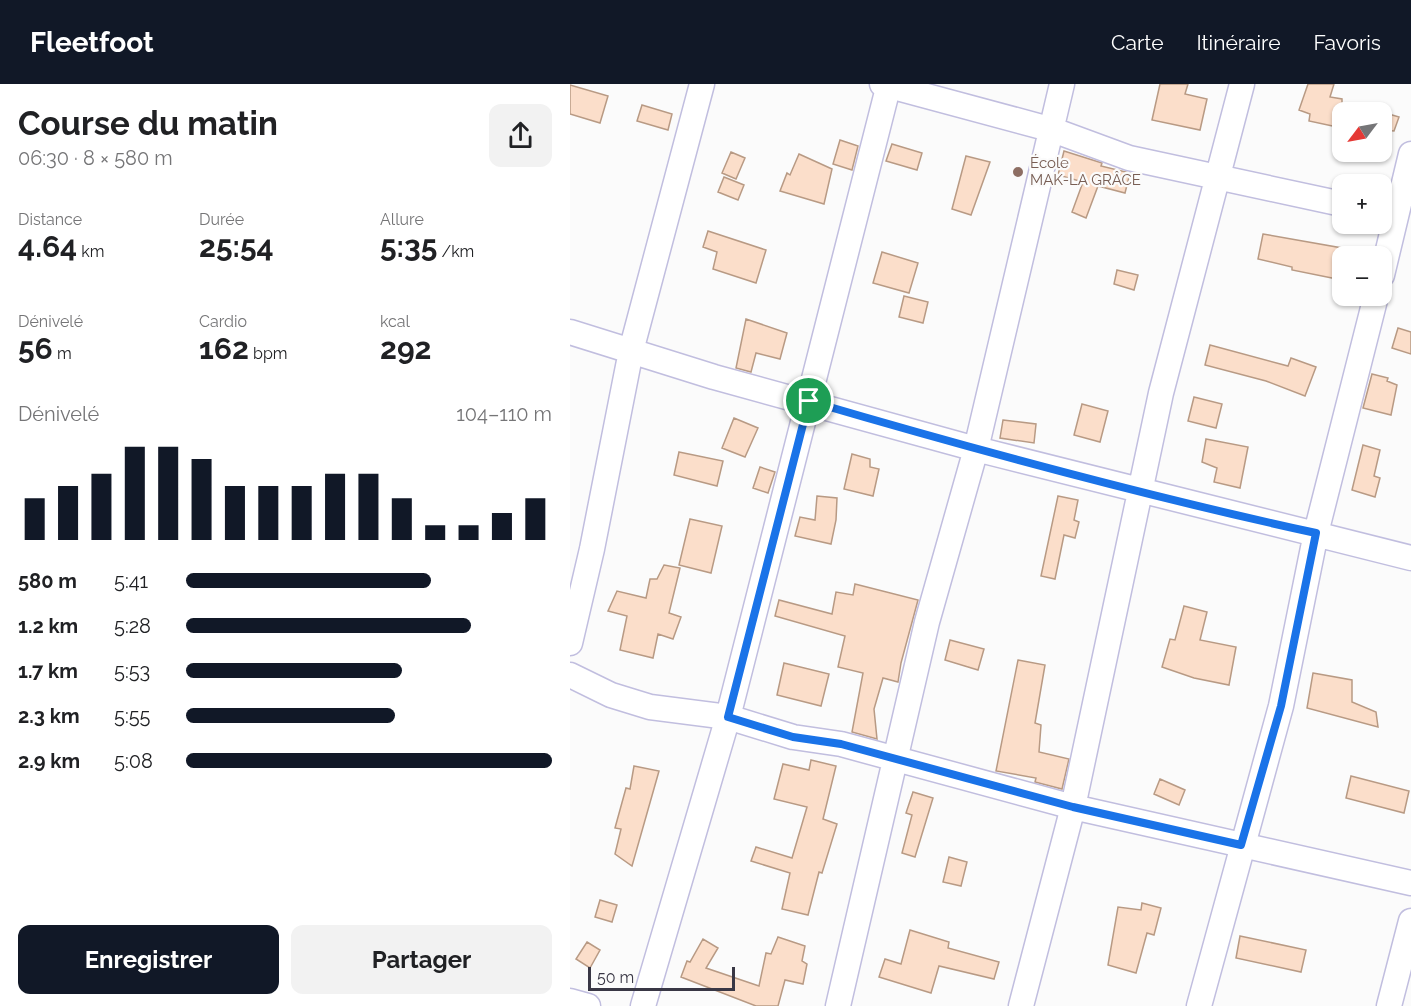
<!DOCTYPE html>
<html lang="fr">
<head>
<meta charset="utf-8">
<style>
	body { margin:0; font-family:Raleway,sans-serif; background:#f2f2f2; color:#202124; height:100vh; display:flex; flex-direction:column; font-size:22px; white-space:nowrap }
	* { box-sizing:border-box; margin:0 }
	p { font-size:20px; color:#757577 }
	.icon { flex:none; width:33px; height:33px; fill:none; stroke:currentColor; stroke-width:2; stroke-linecap:round; stroke-linejoin:round }
	.map { position:relative; flex:1; overflow:hidden }
	.drawer { display:flex; flex-direction:column; background:#fff; width:570px }
	.drawer>* { flex:none }
	.needle { width:39px; rotate:238deg }
	.controls { position:absolute; left:762px; top:18px; display:grid; gap:12px }
	.controls a { display:grid; place-items:center; width:60px; height:60px; border-radius:12px; background:#fff; box-shadow:0 2px 4px #0004; font-size:30px }
	.scale { position:absolute; left:18px; bottom:15px; width:147px; box-sizing:border-box; padding-left:6px; border:3px solid #393745; border-top:0; font-size:16px; line-height:21px; white-space:nowrap; color:#393745; -webkit-text-stroke:4px #fbfbfb; paint-order:stroke }
	.pin { position:absolute; display:grid; place-items:center; width:51px; height:51px; color:#fff; margin:-26px; border:3px solid #fff; border-radius:50%; box-shadow:0 2px 6px #0007 }
	.round { display:grid; place-items:center; flex:none; width:63px; height:63px; border-radius:12px; background:#f2f2f2 }
	.summary { display:flex; align-items:center; justify-content:space-between; height:102px; padding:0 18px }
	h1 { font-size:33px; font-weight:700; line-height:45px }
	.metrics { display:grid; grid-template-columns:repeat(3,1fr); gap:9px; height:102px; padding:6px 18px }
	.metrics div { display:grid; align-content:center }
	.metrics b { font-size:30px; font-weight:700 }
	.metrics small { font-size:16px; font-weight:400 }
	.metrics p { font-size:16px }
	.chart { height:168px; padding:12px 18px }
	.chart p { display:flex; justify-content:space-between }
	.chart svg { width:100%; height:108px; margin-top:6px; stroke:#111827; stroke-width:6 }
	.action { display:flex; gap:12px; margin-top:auto; padding:12px 18px }
	.action a { flex:1; height:69px; border-radius:12px; background:#111827; color:#fff; font-size:24px; font-weight:700; line-height:69px; text-align:center }
	.action a+a { background:#f2f2f2; color:#202124 }
	ul { padding:0 18px; list-style:none; font-size:20px }
	li { display:grid; grid-template-columns:96px 72px 1fr; align-items:center; height:45px }
	li i { height:15px; border-radius:8px; background:#111827 }
	header { display:flex; align-items:center; gap:36px; box-sizing:border-box; height:84px; padding:0 30px; background:#111827; color:#fff }
	header strong { font-size:28px }
	nav { display:flex; gap:33px; margin-inline-start:auto; font-size:21px }
	main { display:flex; flex:1; min-height:0 }
	.map>svg:first-child { display:block }
	.building { fill:#fbdeca; stroke:#b89a84; stroke-width:1.5 }
	.lines { fill:none; stroke-linecap:round; stroke-linejoin:round }
	.minor-casing { stroke:#c1bedf; stroke-width:27 }
	.minor { stroke:#fff; stroke-width:24 }
	.route-casing { stroke:#fff; stroke-width:12 }
	.route { stroke:#1a73e8; stroke-width:8 }
	.education-dot { fill:#8d6e63; stroke:#fbfbfb; stroke-width:2 }
	.labels { text-anchor:middle; stroke-width:4.5; stroke-linejoin:round; paint-order:stroke }
	.education-label { font-size:15px; fill:#785e54; stroke:#fbfbfb; text-anchor:start }
</style>
</head>
<body>
<header>
<strong>Fleetfoot</strong>
<nav><a>Carte</a><a>Itinéraire</a><a>Favoris</a></nav>
</header>
<main>
<section class="drawer">
<div class="summary"><div><h1>Course du matin</h1><p>06:30 · 8 × 580 m</p></div><a class="round"><svg class="icon" aria-label="share" viewBox="0 0 24 24"><path d="M12 15V3M7 8l5-5 5 5M5 13v7h14v-7"/></svg></a></div>
<div class="metrics">
<div><p>Distance</p><b>4.64<small> km</small></b></div>
<div><p>Durée</p><b>25:54</b></div>
<div><p>Allure</p><b>5:35<small> /km</small></b></div>
</div>
<div class="metrics">
<div><p>Dénivelé</p><b>56<small> m</small></b></div>
<div><p>Cardio</p><b>162<small> bpm</small></b></div>
<div><p>kcal</p><b>292</b></div>
</div>
<div class="chart"><p><span>Dénivelé</span>104–110 m</p>
<svg viewBox="0 0 160 44" preserveAspectRatio="none"><path d="M5 44V27M15 44V22M25 44V17M35 44V6M45 44V6M55 44V11M65 44V22M75 44V22M85 44V22M95 44V17M105 44V17M115 44V27M125 44V38M135 44V38M145 44V33M155 44V27"/></svg>
</div>
<ul>
<li><b>580 m</b>5:41<i style="width:67%"></i></li>
<li><b>1.2 km</b>5:28<i style="width:78%"></i></li>
<li><b>1.7 km</b>5:53<i style="width:59%"></i></li>
<li><b>2.3 km</b>5:55<i style="width:57%"></i></li>
<li><b>2.9 km</b>5:08<i style="width:100%"></i></li>
</ul>
<div class="action"><a>Enregistrer</a><a>Partager</a></div>
</section>
<div class="map">
<svg width="841" height="922" viewBox="0 0 841 922">
	<rect width="100%" height="100%" fill="#fbfbfb"/>
	<!-- building -->
	<path class="building" d="M590 0H618L615 10 637 15 630 46 582 36Z
		M738 0H764L760 13 772 15V44L739 37 740 30 729 26Z
		M0 1 38 12 30 39 0 30Z
		M72 21 102 30 98 46 67 37Z
		M812 28 829 33 824 47 812 46Z
		M270 56 288 62 282 86 263 80Z
		M322 60 352 69 347 86 316 77Z
		M494 67 532 79 531 82 560 89 555 109 528 102 516 134 502 128 513 98 488 91Z
		M161 68 175 74 166 95 152 89Z
		M229 70 262 85 254 120 210 107 217 89 220 91Z
		M396 72 420 78 401 131 382 125Z
		M154 93 174 101 168 116 148 108Z
		M138 147 196 166 186 199 143 185 147 168 133 163Z
		M693 150 772 164V196L722 186V183L688 175Z
		M312 168 348 179 339 209 303 199Z
		M547 186 568 191 564 206 544 200Z
		M334 212 358 218 353 239 329 233Z
		M176 235 217 249 210 275 186 269 181 288 166 284Z
		M828 244 841 248V270L822 264Z
		M640 261 718 282 721 274 746 283 735 312 696 297 635 281Z
		M802 290 818 294 817 297 827 301 821 331 793 324Z
		M624 313 652 320 646 344 618 337Z
		M512 320 538 327 530 358 504 351Z
		M164 334 188 344 175 373 152 364Z
		M433 336 466 340 464 359 430 354Z
		M636 355 678 363 670 404 644 398 647 384 632 378Z
		M793 361 810 366 804 392 810 394 805 413 782 406Z
		M109 368 153 377 147 402 104 391Z
		M282 370 300 375V383L309 385 303 412 274 405Z
		M190 383 205 388 198 409 183 404Z
		M247 412 267 414 266 436 261 460 225 452 230 433 245 436Z
		M488 412 508 416 504 436 509 438 505 454 494 451 485 495 471 492Z
		M120 435 152 442 141 489 109 481Z
		M94 481 110 484 99 529 111 533 103 555 88 550 83 574 50 566 57 532 38 527 47 507 76 514 80 495H87Z
		M285 500 348 516 331 579 328 598 313 594 304 625 307 655 282 648 293 589 268 583 275 552 205 532 209 516 262 530 266 508 283 511Z
		M614 522 637 528 630 556 666 563 659 601 624 594 592 583 600 555 605 556Z
		M380 556 414 565 408 586 375 576Z
		M448 576 475 581 465 639 471 641 469 668 499 675 492 705 465 698 466 694 426 687Z
		M214 579 259 590 251 622 207 611Z
		M743 589 782 596V618L806 628 808 643 737 624Z
		M241 676 266 682 253 735 267 740 252 789 249 788 238 831 212 825 220 789 181 777 186 763 222 774 237 723 204 715 213 680 239 686Z
		M64 682 89 687 62 782 45 770 51 745 45 744 56 704 60 705Z
		M781 692 839 707 834 729 776 714Z
		M590 695 615 706 609 721 584 710Z
		M343 708 363 714 345 773 332 769 342 731 336 729Z
		M379 773 397 778 391 802 373 798Z
		M30 816 47 821 42 838 25 833Z
		M572 819 591 824 584 851 577 849 566 889 538 881 548 823 571 826Z
		M340 846 379 858 378 864 429 878 424 895 369 882 361 909 309 893 315 875 331 880Z
		M670 852 736 866 731 888 666 874Z
		M208 853 235 862 232 877 237 880 233 900 215 896 208 922H186L111 893 117 877 120 878 133 855 148 864 136 884 189 902 196 869 201 870Z
		M17 858 30 866 20 884 6 875Z"/>
	<g class="lines">
		<defs>
			<path id="minor" d="M312 0 483 46 559 74 772 120
				M812 191 841 70
				M0 248 144 293 406 365 841 474
				M0 559 22 465 61 267 132 0
				M0 591 41 611 80 623 158 633 223 653 271 660 503 723 841 799
				M0 917 18 922
				M73 922 158 633 319 0
				M268 922 357 538 406 365 492 0
				M451 922 503 723 591 309 672 0
				M629 922 711 622 746 449 806 212
				M819 922 841 837"/>
		</defs>
		<!-- minor casing -->
		<use href="#minor" class="minor-casing"/>
		<!-- minor -->
		<use href="#minor" class="minor"/>
	</g>
	<g class="lines">
		<defs>
			<path id="route" d="M239 317C406 366 575 412 746 449L711 622 671 761 503 723 271 660 223 653 158 633Z"/>
		</defs>
		<!-- route casing -->
		<use href="#route" class="route-casing"/>
		<!-- route -->
		<use href="#route" class="route"/>
	</g>
	<!-- markers -->
	<circle class="education-dot" cx="448" cy="88" r="6"/>
	<g class="labels">
		<!-- education labels -->
		<g class="education-label">
			<text x="460" y="84">École<tspan x="460" dy="17">MAK-LA GRÂCE</tspan></text>
		</g>
	</g>
</svg>
<div class="controls">
<a><svg class="needle" viewBox="-14 -14 28 28"><path d="M0-13l5 13h-10z" fill="#e53935"/><path d="M0 13l5-13h-10z" fill="#757577"/></svg></a>
<a>+</a>
<a>−</a>
</div>
<div class="scale">50 m</div>
<div class="pin" style="left:239px;top:317px;background:#1e9e55"><svg class="icon" aria-label="arrive" viewBox="0 0 24 24"><path d="M6 21V4h12l-3 4 3 4H6"/></svg></div>
</div>
</main>
</body>
</html>
